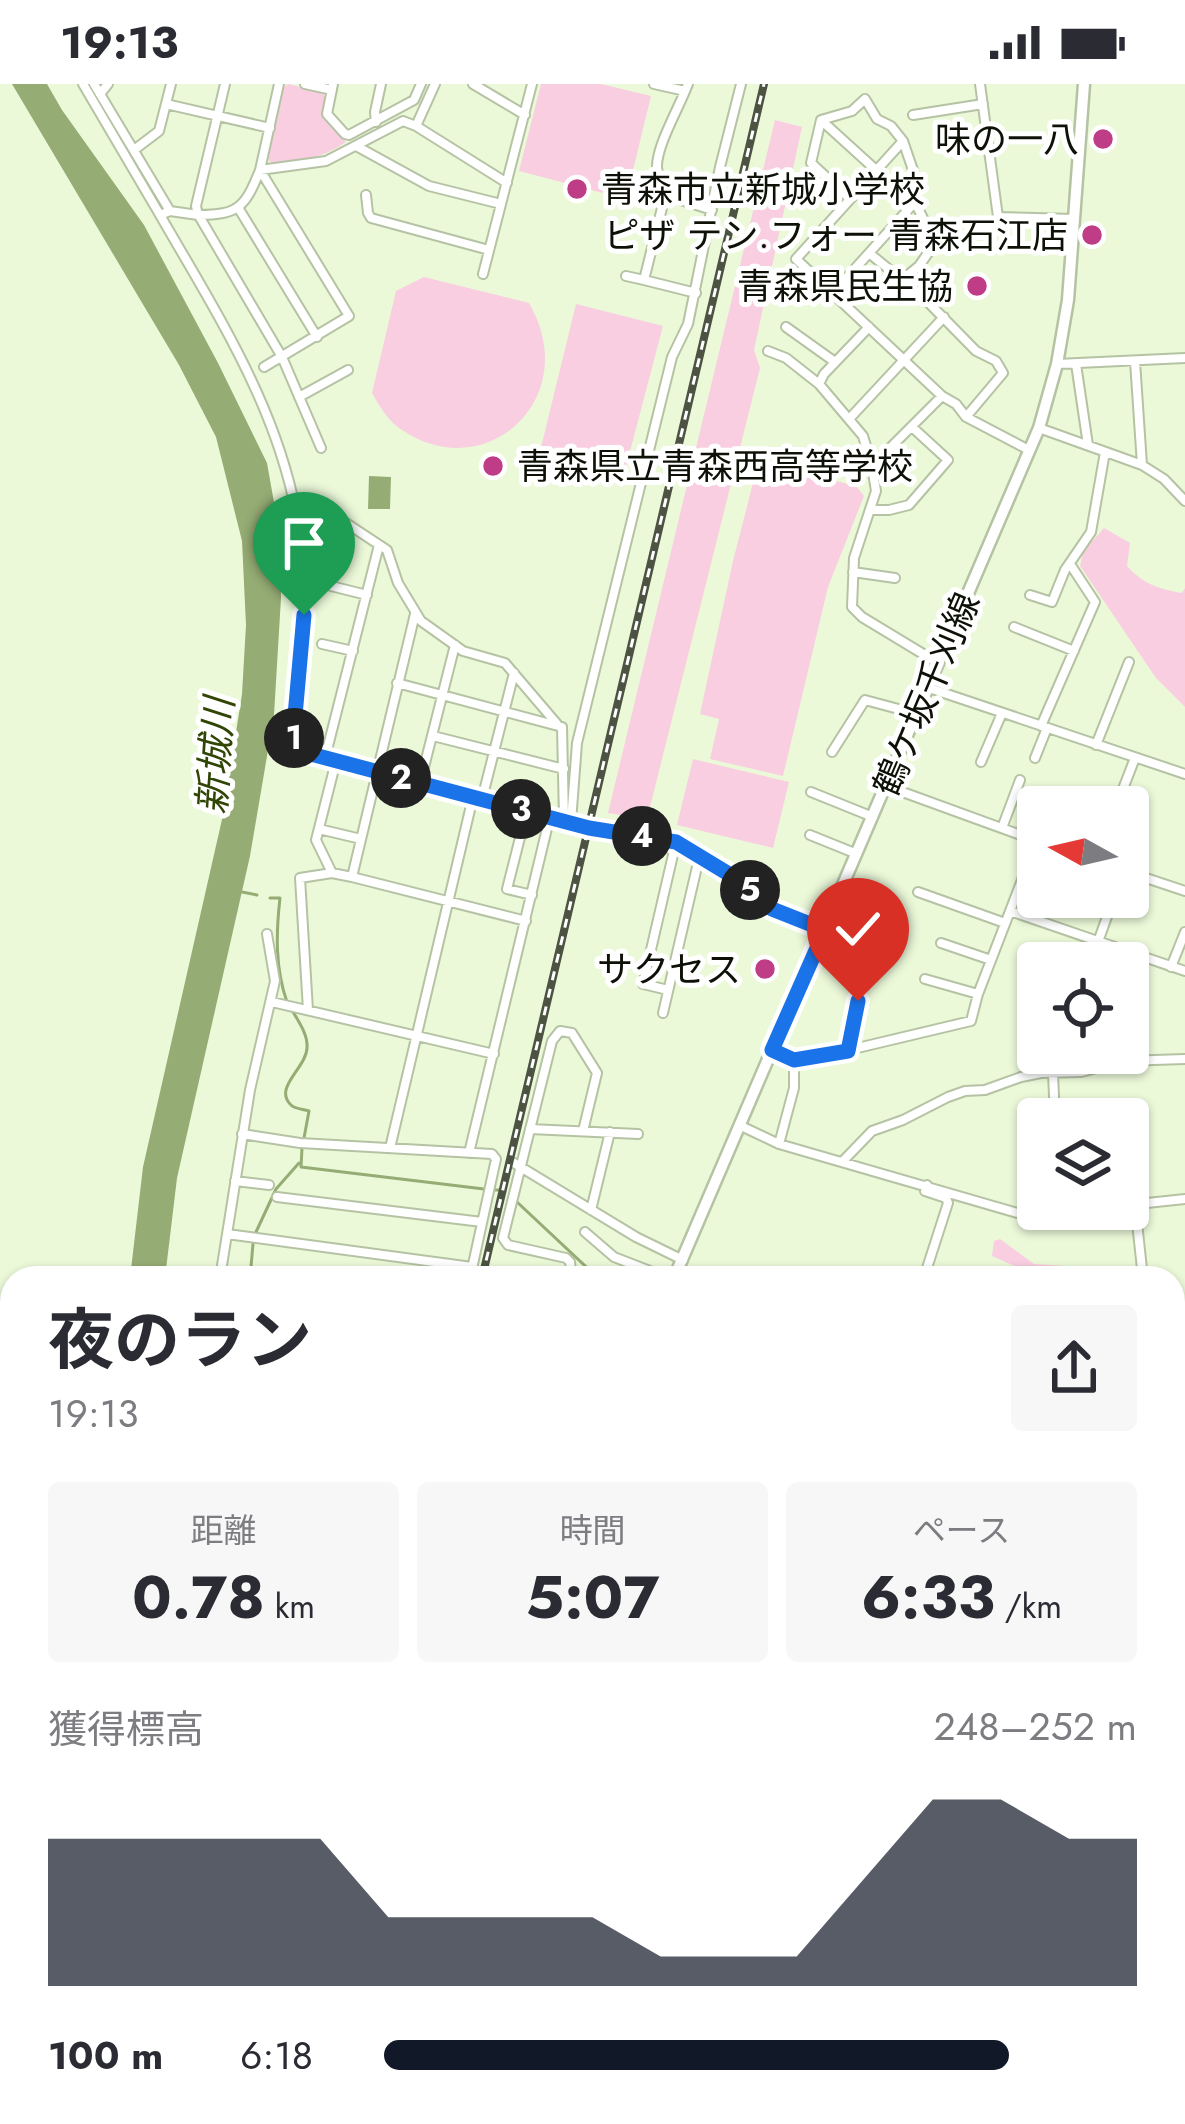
<!DOCTYPE html>
<html lang="ja">
<head>
<meta charset="utf-8">
<style>
	body { margin:0; font-family:Jost,"Noto Sans JP",sans-serif; background:#f7f7f7; color:#2b2b33; height:100vh; display:flex; flex-direction:column; font-size:45px; white-space:nowrap }
	* { box-sizing:border-box; margin:0 }
	p { font-size:39px; color:#7c7c81 }
	.icon { flex:none; width:66px; height:66px; fill:none; stroke:currentColor; stroke-width:2; stroke-linecap:round; stroke-linejoin:round }
	.map { position:relative; flex:1; overflow:hidden }
	.sheet { position:absolute; left:0px; top:1182px; width:1185px; height:858px; display:flex; flex-direction:column; background:#fff; border-radius:36px 36px 0 0; box-shadow:0 3px 9px #0004 }
	.sheet>* { flex:none }
	.needle { width:78px; rotate:278deg }
	.controls { position:absolute; left:1017px; top:702px; display:grid; gap:24px }
	.controls a { display:grid; place-items:center; width:132px; height:132px; border-radius:12px; background:#fff; box-shadow:0 3px 9px #0004; font-size:60px }
	.pin { position:absolute; display:grid; place-items:center; width:102px; height:102px; color:#fff; margin:-123px -51px; border-radius:50% 50% 50% 0; rotate:-45deg; box-shadow:0 0 12px #0007 }
	.pin .icon { rotate:45deg }
	.km { position:absolute; width:60px; height:60px; margin:-30px; border-radius:50%; background:#222; color:#fff; font-size:33px; line-height:60px; text-align:center }
	.round { display:grid; place-items:center; flex:none; width:126px; height:126px; border-radius:12px; background:#f7f7f7 }
	.head { display:flex; align-items:center; justify-content:space-between; height:204px; padding:0 48px }
	h1 { font-size:66px; font-weight:700; line-height:90px }
	.figures { display:grid; grid-template-columns:repeat(3,1fr); gap:18px; height:204px; padding:12px 48px }
	.figures div { display:grid; align-content:center; border-radius:12px; background:#f7f7f7; text-align:center }
	.figures b { font-size:60px; font-weight:700 }
	.figures small { font-size:33px; font-weight:400 }
	.figures p { font-size:33px }
	.chart { height:336px; padding:24px 48px }
	.chart p { display:flex; justify-content:space-between }
	.chart svg { width:100%; height:216px; margin-top:12px; fill:#111827; opacity:.7 }
	ul { padding:0 48px; list-style:none; font-size:39px }
	li { display:grid; grid-template-columns:192px 144px 1fr; align-items:center; height:90px }
	li i { height:30px; border-radius:15px; background:#111827 }
	.status { display:flex; justify-content:space-between; align-items:center; height:84px; padding:0 60px; background:#fff; direction:ltr }
	.status svg { height:33px; fill:currentColor }
	.map>svg:first-child { display:block }
	.green { fill:#f9cee1 }
	.water { fill:#95ac74 }
	.lines { fill:none; stroke-linecap:round; stroke-linejoin:round }
	.stream { stroke:#95ac74; stroke-width:3 }
	.river { stroke:#95ac74; stroke-width:15 }
	.minor-casing { stroke:#b5c3a4; stroke-width:12 }
	.tertiary-casing { stroke:#b5c3a4; stroke-width:14 }
	.secondary-casing { stroke:#b5c3a4; stroke-width:15 }
	.minor { stroke:#fff; stroke-width:8 }
	.tertiary { stroke:#fff; stroke-width:9 }
	.secondary { stroke:#fff; stroke-width:10 }
	.rail-casing { stroke:#4c5343; stroke-width:8 }
	.rail { stroke:#fff; stroke-width:3; stroke-dasharray:9; stroke-linecap:butt }
	.route-casing { stroke:#fff; stroke-width:24 }
	.route { stroke:#1a73e8; stroke-width:15 }
	.poi-dot { fill:#bf3d86; stroke:#fff; stroke-width:4.5 }
	.labels { text-anchor:middle; stroke-width:10; stroke-linejoin:round; paint-order:stroke }
	.poi-label { font-size:36px; fill:#0d1107; stroke:#fff; text-anchor:end }
	.street-label { font-size:36px; fill:#0d1107; stroke:#fff }
	.water-label { font-size:39px; font-style:italic; fill:#314504; stroke:#fff }
</style>
</head>
<body>
<div class="status"><b>19:13</b><svg viewBox="0 0 49 12"><path d="M0 12V9h3v3zM5 12V6h3v6zM10 12V3h3v9zM15 12V0h3v12zM26 1h20v11H26zM47 4h2v5h-2z"/></svg></div>
<div class="map">
<svg width="1185" height="2040" viewBox="0 0 1185 2040">
	<rect width="100%" height="100%" fill="#ebf9d9"/>
	<!-- green -->
	<path class="green" d="M288 0 322 8 326 14 322 31 346 58C319 76 302 76 271 79L267 73 283 4Z
		M541 0H601L651 12 626 115 519 87Z
		M775 36 802 43 754 266 760 284 647 735 608 729Z
		M424 193 529 219C584 314 486 403 402 346 388 337 380 323 372 309L396 207Z
		M576 220 663 242 623 394 574 399 536 384Z
		M771 381 856 402 864 412 828 503 783 692 710 675 719 635 700 630 733 477 755 391Z
		M1104 444 1130 459 1127 482C1143 500 1159 505 1182 509L1185 504V623L1156 594 1080 482 1083 468Z
		M693 675 789 698 773 764 677 741Z
		M1000 1155 1034 1180 1111 1185 1115 1194H1042L992 1172 994 1157Z
		M1173 1399 1185 1410V1699L1181 1697 1173 1676Z
		M370 2028H526L530 2040H368Z"/>
	<!-- water -->
	<path class="water" d="M12 0H47L62 26 144 141 218 279 267 379 280 452 281 514 274 631 250 772 177 1094 165 1194H130L143 1083 223 731 242 610 246 541 242 457 216 353 179 281Z
		M369 392 391 393 390 425H368Z"/>
	<g class="lines">
		<!-- stream -->
		<path class="stream" d="M242 808 257 811
			M270 814H280C276 849 275 884 287 918
			M292 926C298 937 307 949 307 961 309 983 272 1003 291 1021 295 1025 303 1025 309 1027L304 1054
			M302 1064 301 1083 484 1105
			M494 1106H501
			M517 1118 598 1194
			M256 1148 276 1105 299 1079
			M250 1194 253 1160
			M0 1651 12 1655
			M535 2028 540 2040"/>
		<!-- river -->
		<path class="river" d="M864 2028 876 2040
			M735 2040 737 2028"/>
		<defs>
			<path id="minor" d="M83 0 160 131
				M94 0 170 127
				M305 0 332 6
				M333 0 327 30 345 50 349 51 414 16 421 0
				M473 0 525 31
				M654 0 685 7
				M688 0C680 22 656 62 657 84 658 94 666 102 672 110L663 120 644 196 696 209
				M980 0 998 133 1074 135
				M100 10 108 0
				M166 20 270 44
				M913 31 983 20
				M822 37 876 86
				M376 38 375 28 381 0
				M416 42 435 0
				M903 57 796 175 942 312 956 320 966 333 1029 366
				M358 63 429 102 501 120
				M134 66 159 47 171 0
				M672 110 678 115 712 126
				M366 111 368 129 371 134 489 166
				M849 114 811 79 821 36 852 27 865 15 877 35 891 42 903 57 914 89 915 118 935 159 919 182 903 195
				M239 125 317 253
				M170 127 160 131C220 235 288 339 301 462 307 530 299 598 293 666L589 744 676 758 737 795 773 825 823 846
				M170 127 198 131 196 122 225 0
				M198 131C239 131 245 123 260 86L326 77 403 37 416 42 507 99
				M199 132 282 273 321 364
				M869 169 923 213 976 267 996 277 1003 289 966 333
				M483 190 532 0
				M626 192 644 196
				M833 209 915 118
				M786 243 835 278
				M869 243 824 290 819 300 863 352 872 382 876 407 854 474 852 523 862 533 938 579
				M768 267 786 274 819 300
				M1135 277 1142 381
				M1057 280 1185 274
				M1076 280 1088 361
				M264 283 349 232 260 86 279 0
				M299 313 348 286
				M850 334 944 233
				M1039 344 1142 381 1164 395 1185 417
				M872 382 942 312
				M870 426H889L909 421 948 376 912 343
				M340 435 387 466 398 499 421 537 463 567 505 579 557 640
				M853 488 895 494
				M331 502 367 511
				M1030 511 1052 518 1065 486 1091 448 1105 368
				M415 530 352 793 526 837
				M1014 543 1074 567
				M322 560 353 567
				M397 599 562 643 564 736
				M929 604 1185 690
				M1041 642 1095 518 1070 480
				M433 652 564 685
				M1096 661 1129 578
				M832 668 865 616 917 630
				M325 674 379 461
				M1035 674 1047 644
				M336 677 316 756 332 789 352 793
				M981 678 1002 629
				M420 699 455 561
				M886 702 1037 757
				M811 708 873 733
				M482 715 514 589
				M1116 723 1135 674
				M527 726 507 805 532 811
				M571 738 577 659 672 273 688 240 720 83 741 0
				M1002 744 1020 696
				M319 745 361 755
				M810 751 857 770
				M1128 788 1185 807
				M918 808 1005 839
				M1010 827 1185 887
				M1098 858 1114 813
				M941 859 991 876
				M1120 879 1124 867
				M1171 883 1185 848
				M925 895 978 910
				M668 906 643 900 676 758
				M272 918 494 970
				M308 926 300 794 332 789
				M663 929 700 770
				M773 966 794 976 849 966 971 937 978 910 1037 757
				M849 966 858 917
				M1053 989 1055 1035
				M741 1042 779 1060 1021 1130 1093 1125
				M530 1045 638 1050
				M242 1050 300 1059 492 1070 496 1075 470 1194
				M779 1060 794 1004V976
				M390 1064 473 713
				M469 1069 550 732
				M843 1077 872 1047 903 1036 948 1013 965 1007 985 1006 1021 993 1041 989 1081 988 1124 977 1185 975
				M514 1079 636 1153 683 1176
				M235 1097 269 1101
				M927 1101 925 1107 946 1114 948 1119 927 1184 928 1188 940 1194
				M277 1113 482 1138
				M1135 1120 1143 1194
				M1128 1121 1185 1115
				M591 1126 610 1048
				M585 1148 614 1173 668 1194
				M227 1150 472 1183
				M220 1194 250 1006 275 897 267 850
				M572 1194 570 1178 566 1174 508 1161 503 1154 552 957 560 947 572 949 597 989 583 1047
				M1173 1276 1185 1273
				M1173 1338 1185 1334
				M1173 1367 1185 1368
				M0 1436 7 1439 12 1438
				M0 1641 12 1637
				M1173 1700 1185 1708
				M0 1776 12 1770
				M0 1844 12 1852
				M0 1880 12 1879
				M1173 1889 1185 1887
				M0 1923 12 1922
				M0 1983 4 1979 12 1978
				M945 2028 947 2040
				M1001 2028 1003 2040
				M1164 2028 1166 2040
				M46 2040V2028
				M98 2040V2028
				M170 2040C192 2027 220 2040 244 2028
				M1063 2040 1113 2031"/>
			<path id="tertiary" d="M1173 1836 1185 1833"/>
			<path id="secondary" d="M674 1194 1039 344 1057 280 1068 216 1084 0
				M0 1329 12 1353
				M606 2028 607 2040"/>
		</defs>
		<!-- minor casing -->
		<use href="#minor" class="minor-casing"/>
		<!-- tertiary casing -->
		<use href="#tertiary" class="tertiary-casing"/>
		<!-- secondary casing -->
		<use href="#secondary" class="secondary-casing"/>
		<!-- minor -->
		<use href="#minor" class="minor"/>
		<!-- tertiary -->
		<use href="#tertiary" class="tertiary"/>
		<!-- secondary -->
		<use href="#secondary" class="secondary"/>
		<defs>
			<path id="rail" d="M482 1194 764 0
				M552 2028 555 2040"/>
		</defs>
		<!-- rail casing -->
		<use href="#rail" class="rail-casing"/>
		<!-- rail -->
		<use href="#rail" class="rail"/>
	</g>
	<g class="lines">
		<defs>
			<path id="route" d="M304 531 292 665 589 744 676 758 737 795 772 825 825 846 772 966 794 976 848 967 858 917"/>
		</defs>
		<!-- route casing -->
		<use href="#route" class="route-casing"/>
		<!-- route -->
		<use href="#route" class="route"/>
	</g>
	<!-- markers -->
	<g class="poi-dot">
		<circle cx="1103" cy="55" r="12"/>
		<circle cx="577" cy="105" r="12"/>
		<circle cx="1092" cy="151" r="12"/>
		<circle cx="977" cy="202" r="12"/>
		<circle cx="493" cy="382" r="12"/>
		<circle cx="765" cy="885" r="12"/>
	</g>
	<g class="labels">
		<!-- poi labels -->
		<g class="poi-label">
			<text x="1079" y="68">味の一八</text>
			<text x="601" y="118" text-anchor="start">青森市立新城小学校</text>
			<text x="1068" y="164">ピザ テン.フォー 青森石江店</text>
			<text x="953" y="215">青森県民生協</text>
			<text x="517" y="395" text-anchor="start">青森県立青森西高等学校</text>
			<text x="741" y="898">サクセス</text>
		</g>
		<!-- street labels -->
		<g class="street-label">
			<text transform="translate(926 610) rotate(-67)" y="13">鶴ケ坂千刈線</text>
		</g>
		<!-- water labels -->
		<g class="water-label">
			<text transform="translate(215 672) rotate(-86)" y="14">新城川</text>
		</g>
	</g>
</svg>
<div class="controls">
<a><svg class="needle" viewBox="-14 -14 28 28"><path d="M0-13l5 13h-10z" fill="#e53935"/><path d="M0 13l5-13h-10z" fill="#7c7c81"/></svg></a>
<a><svg class="icon" aria-label="locate" viewBox="0 0 24 24"><circle cx="12" cy="12" r="6"/><path d="M12 2v4M12 18v4M2 12h4M18 12h4"/></svg></a>
<a><svg class="icon" aria-label="layers" viewBox="0 0 24 24"><path d="M12 4l9 5-9 5-9-5zM3 14l9 5 9-5"/></svg></a>
</div>
<div class="pin" style="left:304px;top:531px;background:#1e9e55"><svg class="icon" aria-label="arrive" viewBox="0 0 24 24"><path d="M6 21V4h12l-3 4 3 4H6"/></svg></div>
<div class="pin" style="left:858px;top:917px;background:#d93025"><svg class="icon" aria-label="check" viewBox="0 0 24 24"><path d="M5 12l5 5 9-10"/></svg></div>
<b class="km" style="left:294px;top:654px">1</b>
<b class="km" style="left:401px;top:694px">2</b>
<b class="km" style="left:521px;top:725px">3</b>
<b class="km" style="left:642px;top:752px">4</b>
<b class="km" style="left:750px;top:806px">5</b>
<section class="sheet">
<div class="head"><div><h1>夜のラン</h1><p>19:13</p></div><a class="round"><svg class="icon" aria-label="share" viewBox="0 0 24 24"><path d="M12 15V3M7 8l5-5 5 5M5 13v7h14v-7"/></svg></a></div>
<div class="figures">
<div><p>距離</p><b>0.78<small> km</small></b></div>
<div><p>時間</p><b>5:07</b></div>
<div><p>ペース</p><b>6:33<small> /km</small></b></div>
</div>
<div class="chart"><p><span>獲得標高</span>248–252 m</p>
<svg viewBox="0 0 160 44" preserveAspectRatio="none"><path d="M0 44V14L10 14L20 14L30 14L40 14L50 30L60 30L70 30L80 30L90 38L100 38L110 38L120 22L130 6L140 6L150 14L160 14V44z"/></svg>
</div>
<ul>
<li><b>100 m</b>6:18<i style="width:83%"></i></li>
</ul>
</section>
</div>
</body>
</html>
